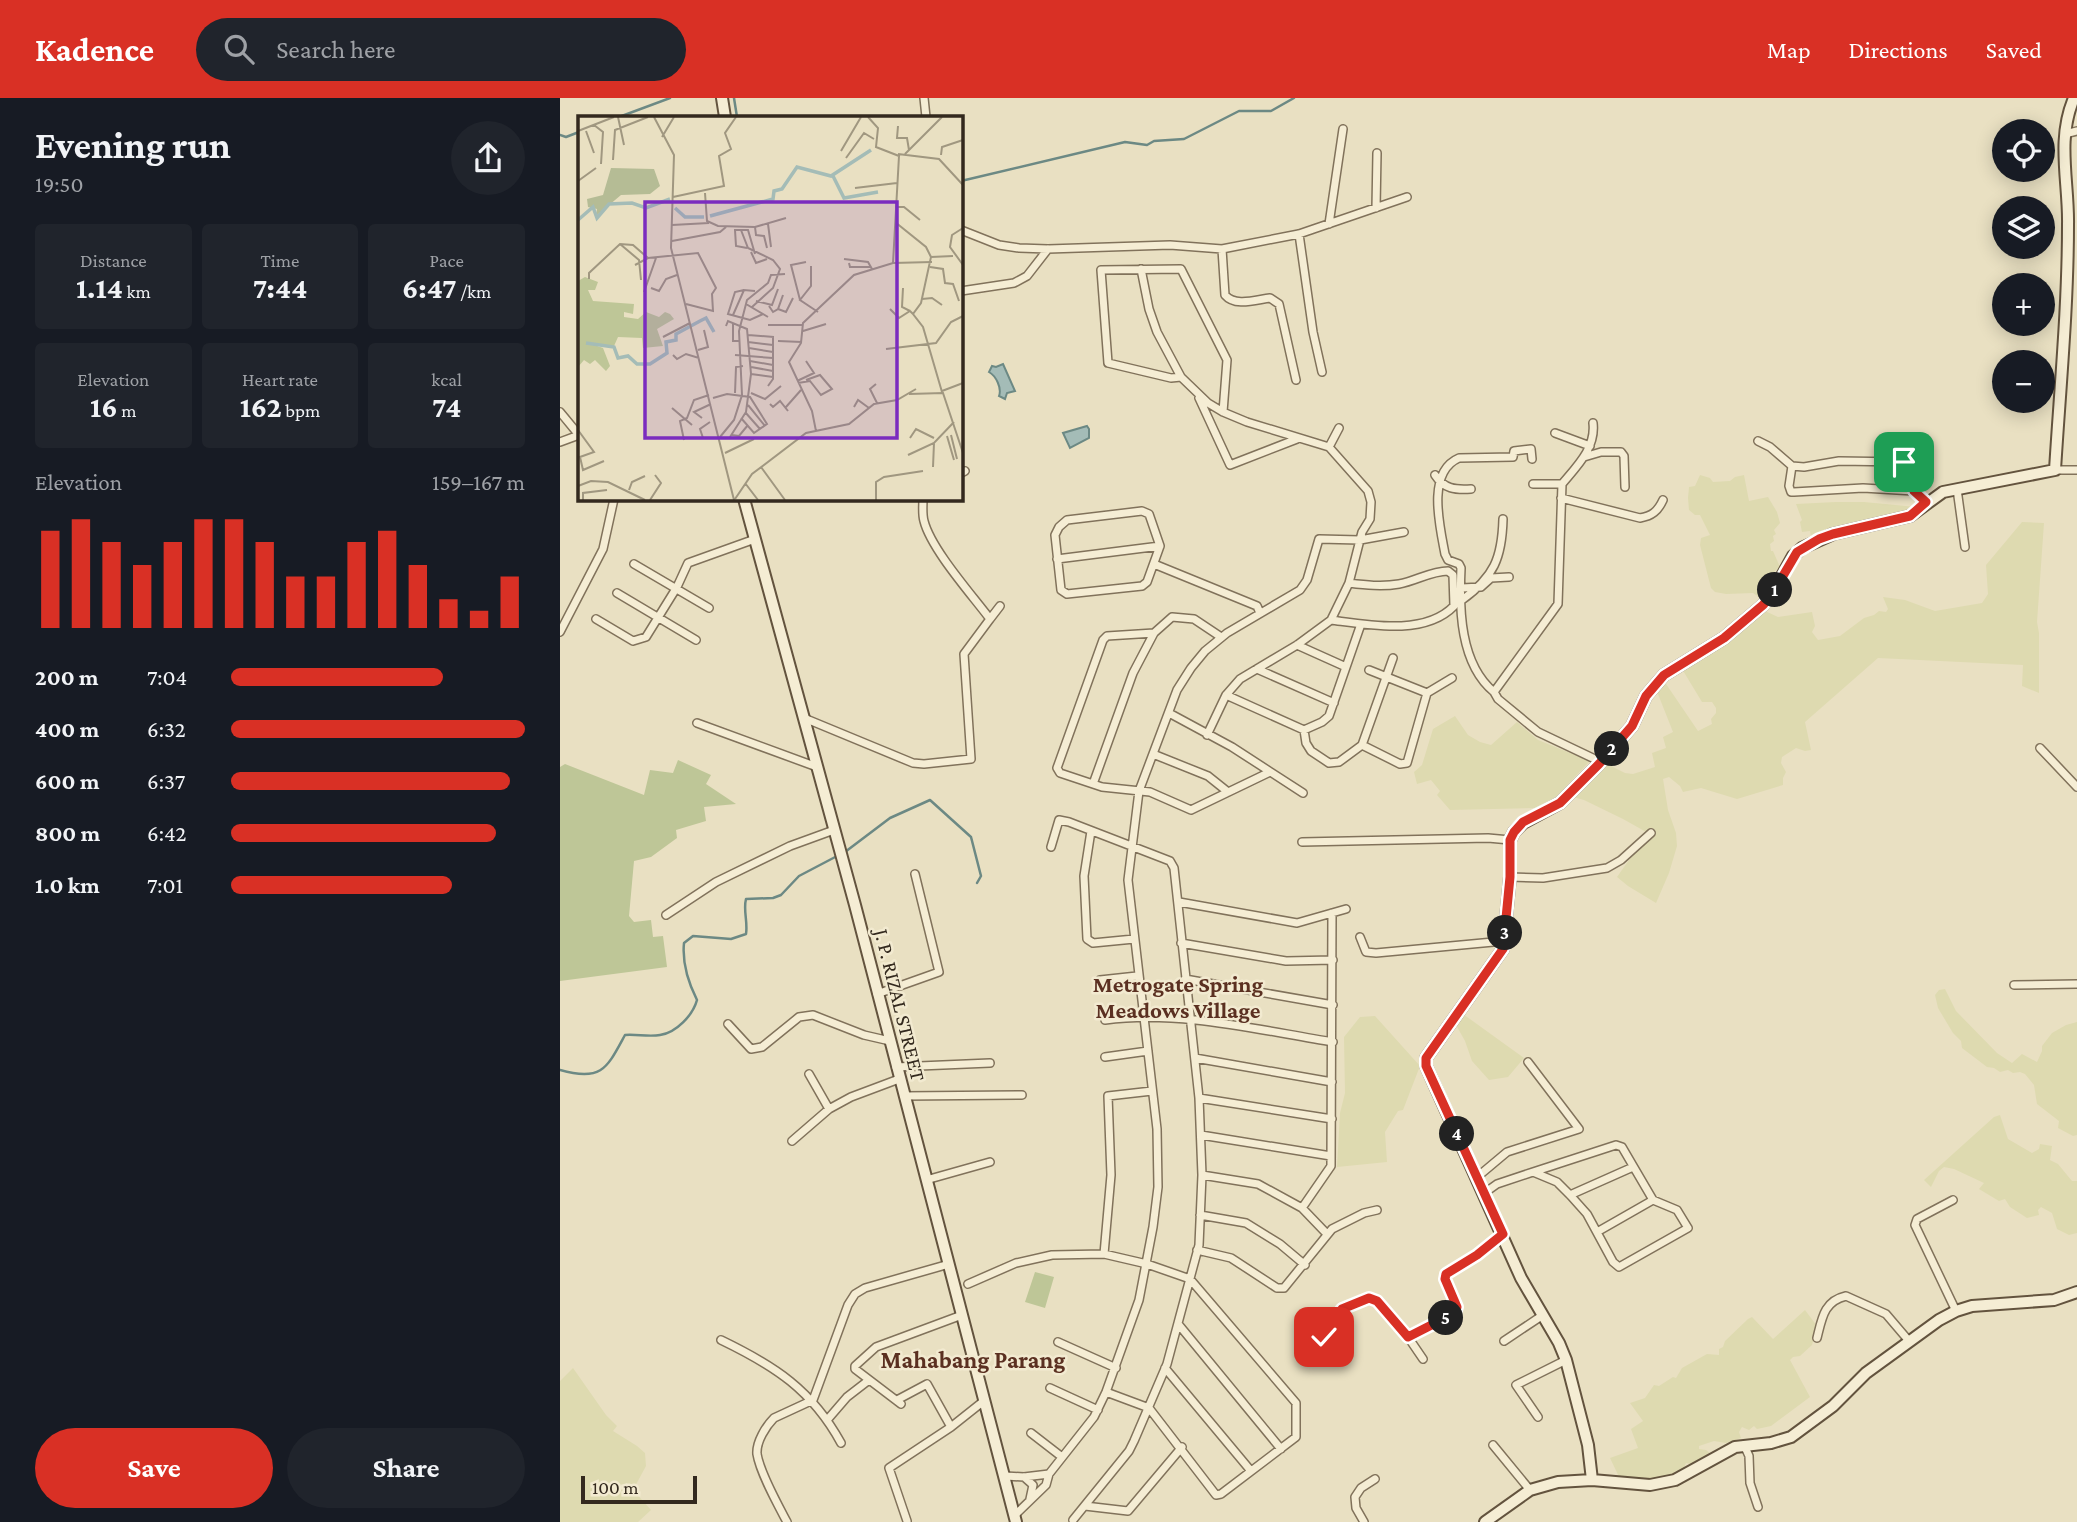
<!DOCTYPE html>
<html lang="en">
<head>
<meta charset="utf-8">
<style>
	body { margin:0; font-family:"Crimson Pro",serif; background:#20242c; color:#f1f3f6; height:100vh; display:flex; flex-direction:column; font-size:26px; white-space:nowrap }
	* { box-sizing:border-box; margin:0 }
	p { font-size:23px; color:#9ea1a6 }
	.icon { flex:none; width:38px; height:38px; fill:none; stroke:currentColor; stroke-width:2; stroke-linecap:round; stroke-linejoin:round }
	.map { position:relative; flex:1; overflow:hidden }
	.side { display:flex; flex-direction:column; background:#171b24; width:560px }
	.side>* { flex:none }
	.fabs { position:absolute; left:1432px; top:21px; display:grid; gap:14px }
	.fabs a { display:grid; place-items:center; width:63px; height:63px; border-radius:50%; background:#171b24; box-shadow:0 4px 18px #0003; font-size:35px }
	.scale { position:absolute; left:21px; bottom:18px; width:116px; box-sizing:border-box; padding-left:7px; border:4px solid #33291e; border-top:0; font-size:19px; line-height:24px; white-space:nowrap; color:#33291e; -webkit-text-stroke:5px #f2ead0; paint-order:stroke }
	.pin { position:absolute; display:grid; place-items:center; width:60px; height:60px; color:#fff; margin:-30px; border-radius:14px; box-shadow:0 4px 10px #0006 }
	.km { position:absolute; width:35px; height:35px; margin:-18px; border-radius:50%; background:#222; color:#fff; font-size:19px; line-height:35px; text-align:center }
	.round { display:grid; place-items:center; flex:none; width:74px; height:74px; border-radius:37px; background:#20242c }
	.overview { display:flex; align-items:center; justify-content:space-between; height:119px; padding:0 35px }
	h1 { font-size:38px; font-weight:700; line-height:52px }
	.metrics { display:grid; grid-template-columns:repeat(3,1fr); gap:10px; height:119px; padding:7px 35px }
	.metrics div { display:grid; align-content:center; border-radius:7px; background:#20242c; text-align:center }
	.metrics b { font-size:30px; font-weight:700 }
	.metrics small { font-size:19px; font-weight:400 }
	.metrics p { font-size:19px }
	.chart { height:196px; padding:14px 35px }
	.chart p { display:flex; justify-content:space-between }
	.chart svg { width:100%; height:126px; margin-top:7px; stroke:#d93025; stroke-width:6 }
	.cta { display:flex; gap:14px; margin-top:auto; padding:14px 35px }
	.cta a { flex:1; height:80px; border-radius:42px; background:#d93025; color:#fff; font-size:28px; font-weight:700; line-height:80px; text-align:center }
	.cta a+a { background:#20242c; color:#f1f3f6 }
	ul { padding:0 35px; list-style:none; font-size:23px }
	li { display:grid; grid-template-columns:112px 84px 1fr; align-items:center; height:52px }
	li i { height:18px; border-radius:9px; background:#d93025 }
	header { display:flex; align-items:center; gap:42px; box-sizing:border-box; height:98px; padding:0 35px; background:#d93025; color:#fff }
	header strong { font-size:33px }
	nav { display:flex; gap:38px; margin-inline-start:auto; font-size:24px }
	.search { width:490px; height:63px; background:#20242c; display:flex; align-items:center; gap:18px; box-sizing:border-box; padding:0 24px; border-radius:38px; color:#9ea1a6; font-size:26px }
	main { display:flex; flex:1; min-height:0 }
	.map>svg:first-child { display:block }
	.farmland { fill:#dedab0 }
	.green { fill:#bec697 }
	.water { fill:#a4bcb7; stroke:#6c8984; stroke-width:2 }
	.lines { fill:none; stroke-linecap:round; stroke-linejoin:round }
	.stream { stroke:#6c8984; stroke-width:2.5 }
	.street-casing { stroke:#81725b; stroke-width:10 }
	.secondary-casing { stroke:#63533e; stroke-width:14 }
	.street { stroke:#f5edd4; stroke-width:7 }
	.secondary { stroke:#f5edd4; stroke-width:10 }
	.route-casing { stroke:#fff; stroke-width:14 }
	.route { stroke:#d93025; stroke-width:9 }
	.labels { text-anchor:middle; stroke-width:5; stroke-linejoin:round; paint-order:stroke }
	.street-label { font-size:21px; fill:#33291e; stroke:#f2ead0 }
	.neighbourhood-label { font-size:23px; font-weight:bold; fill:#5b3021; stroke:#f2ead0 }
	.quarter-label { font-size:24px; font-weight:bold; fill:#5b3021; stroke:#f2ead0 }
	.inset-river { fill:none; stroke:#a4bcb7; stroke-width:3.5 }
	.inset-road { fill:none; stroke:#a09780; stroke-width:2 }
	.view { fill:#7b2cbf; fill-opacity:0.15; stroke:#7b2cbf; stroke-width:3.5 }
	.inset-edge { fill:none; stroke:#33291e; stroke-width:3.5 }
</style>
</head>
<body>
<header>
<strong>Kadence</strong>
<div class="search"><svg class="icon" aria-label="search" viewBox="0 0 24 24"><circle cx="10" cy="10" r="6"/><path d="M15 15l6 6"/></svg>Search here</div>
<nav><a>Map</a><a>Directions</a><a>Saved</a></nav>
</header>
<main>
<section class="side">
<div class="overview"><div><h1>Evening run</h1><p>19:50</p></div><a class="round"><svg class="icon" aria-label="share" viewBox="0 0 24 24"><path d="M12 15V3M7 8l5-5 5 5M5 13v7h14v-7"/></svg></a></div>
<div class="metrics">
<div><p>Distance</p><b>1.14<small> km</small></b></div>
<div><p>Time</p><b>7:44</b></div>
<div><p>Pace</p><b>6:47<small> /km</small></b></div>
</div>
<div class="metrics">
<div><p>Elevation</p><b>16<small> m</small></b></div>
<div><p>Heart rate</p><b>162<small> bpm</small></b></div>
<div><p>kcal</p><b>74</b></div>
</div>
<div class="chart"><p><span>Elevation</span>159–167 m</p>
<svg viewBox="0 0 160 44" preserveAspectRatio="none"><path d="M5 44V10M15 44V6M25 44V14M35 44V22M45 44V14M55 44V6M65 44V6M75 44V14M85 44V26M95 44V26M105 44V14M115 44V10M125 44V22M135 44V34M145 44V38M155 44V26"/></svg>
</div>
<ul>
<li><b>200 m</b>7:04<i style="width:72%"></i></li>
<li><b>400 m</b>6:32<i style="width:100%"></i></li>
<li><b>600 m</b>6:37<i style="width:95%"></i></li>
<li><b>800 m</b>6:42<i style="width:90%"></i></li>
<li><b>1.0 km</b>7:01<i style="width:75%"></i></li>
</ul>
<div class="cta"><a>Save</a><a>Share</a></div>
</section>
<div class="map">
<svg width="1517" height="1424" viewBox="0 0 1517 1424">
	<rect width="100%" height="100%" fill="#e9e0c2"/>
	<!-- farmland -->
	<path class="farmland" d="M1140 377 1150 380 1153 384 1170 383 1175 379 1184 377 1189 403 1208 399 1217 414 1220 425 1214 432 1216 436 1213 438 1214 443 1210 446 1211 453H1213L1220 469 1210 477 1213 481H1218L1203 502 1193 495 1166 496 1155 494 1151 490 1140 447 1141 440 1150 437 1140 417H1135L1129 412 1128 400 1129 389 1135 388Z
		M1276 404H1304L1356 409 1347 415 1251 439 1250 433 1242 434 1240 424 1242 422 1236 406Z
		M1462 424 1484 425 1477 524 1479 535V595L1462 588 1463 567 1318 560 1245 624 1251 652 1245 653 1236 650 1222 659 1221 665 1226 674 1223 680V687L1177 701 1141 690 1123 694 1120 688 1109 679 1103 681 1108 712 1116 735 1117 748 1109 775 1096 805 1068 788 1057 779 1088 735 1063 721 1024 702 1013 699 1045 665 1065 675 1073 676 1095 669 1092 655 1106 650 1103 639 1113 634 1096 591 1104 583 1138 633 1152 626 1151 621 1156 615V610L1152 604H1142L1122 571 1169 544 1201 515 1205 513 1218 519 1252 514 1255 528 1252 534 1258 542 1280 538 1304 520 1314 517 1319 513 1326 514 1328 511 1323 499 1345 502 1375 513 1422 505 1428 496 1426 467Z
		M895 618 908 637 920 644 931 647 957 624 978 642 1030 663 996 699 977 710 890 712 877 697 880 693 871 682 857 686 854 674 862 667 873 631Z
		M1385 891 1396 913 1437 955 1452 965 1462 956 1477 964 1482 953V948L1492 935 1506 927 1517 924V1037L1513 1038 1498 1030 1499 1023 1477 1006 1474 987 1465 976 1460 974 1453 975 1448 972 1440 974 1434 970 1427 969 1402 950 1401 943 1393 935 1378 910 1375 897 1379 892Z
		M903 916 964 960 948 979 929 982 912 963 905 943 896 927Z
		M815 918 860 968 843 1012 838 1013 825 1034 827 1064 777 1069 780 1015 785 995 784 939 800 919Z
		M1440 1017 1448 1041 1472 1055 1479 1051 1480 1046 1492 1048 1490 1062 1498 1066 1512 1083H1517V1135L1509 1137 1497 1131 1492 1115 1481 1109 1478 1112 1479 1117 1467 1120 1450 1109 1445 1101 1439 1103 1419 1091 1424 1085 1394 1071 1384 1069 1379 1073 1371 1089 1364 1082 1434 1019Z
		M1245 1212 1257 1228 1252 1247 1240 1258 1233 1259 1230 1262 1250 1299 1211 1328 1197 1331 1194 1328 1189 1332 1182 1329 1179 1334 1181 1340 1166 1345 1154 1343 1139 1348V1351L1146 1352 1151 1356 1134 1367 1126 1365 1123 1372 1115 1373 1112 1379 1102 1378 1098 1379V1382L1061 1383 1050 1360 1078 1350 1071 1331 1083 1323 1070 1305 1085 1300 1094 1287 1099 1288 1113 1279 1116 1280 1122 1270 1147 1256 1159 1257V1251L1163 1249 1165 1243 1188 1221 1192 1219 1213 1241Z
		M13 1270 46 1317 57 1328 53 1333 77 1348 85 1355 86 1368 73 1392 91 1412 78 1424H0V1283Z"/>
	<!-- green -->
	<path class="green" d="M118 662 151 677 146 686 176 706 144 709 146 723 116 732 117 740 91 759 74 763 69 818 74 824 91 822 93 839 103 838 107 869 0 883V669L5 666 84 697 90 672 113 675Z
		M475 1174 494 1179 485 1210 465 1204Z"/>
	<!-- water -->
	<path class="water" d="M443 266 455 293 447 295 445 301 439 298C442 290 436 278 429 274L432 268 436 269Z
		M527 328 529 331V340L510 350 503 335Z"/>
	<g class="lines">
		<!-- stream -->
		<path class="stream" d="M174 0 177 19
			M59 19 110 0
			M0 37 6 39 19 34
			M401 83 565 44 587 47 594 43 624 41 679 13H711L734 0
			M285 754 330 720 370 702 411 739 421 778 417 785
			M0 972C42 984 47 970 65 937 76 936 89 939 100 937 116 935 133 917 137 902 128 884 122 865 124 845L133 838 171 841 186 836C188 824 183 812 186 801L213 800 221 797 239 778 279 757"/>
		<defs>
			<path id="street" d="M364 0 366 19
				M1505 36 1517 33
				M816 110 817 55
				M769 126 783 31
				M401 132 439 147 459 150 488 151 610 147 662 151 739 136 847 99
				M739 136 753 234 762 274
				M662 151 665 197C675 209 695 202 710 200L719 206 736 282
				M581 171 589 211 597 234 621 279 648 305 663 314 687 324 769 349 808 393 811 404 810 421 802 434 789 485 771 522 737 547 680 581 666 597 647 637
				M401 193 454 185 467 178 488 151
				M621 279 611 280 548 265 541 172 621 171 667 262 663 314
				M639 300 670 367 737 341
				M0 314 19 337
				M995 335 1030 348
				M1198 343 1210 349 1232 368 1244 369 1279 363 1344 364 1347 367 1354 393 1366 404
				M0 344 19 337
				M769 349 779 330
				M1024 359 1041 354H1061L1064 358 1065 389
				M1232 368 1229 388 1231 394H1234L1303 390 1354 393
				M1495 372H1517
				M401 375 405 373
				M875 377C884 391 895 392 911 391
				M973 386H1002C1017 368 1036 350 1033 325
				M1002 386 998 506 934 594 938 601 978 634 1041 664
				M1397 391 1405 449
				M1001 400 1080 420C1092 418 1098 413 1103 402
				M582 413 589 416 600 448 587 484 582 488 507 496 501 492 495 437 499 429 507 422Z
				M497 461 600 448
				M74 466 149 510
				M594 466 697 508 700 515
				M902 490 921 489 931 480 949 479
				M57 495 136 542
				M902 502C934 479 942 460 943 421
				M36 521 73 543 86 539 117 489 128 465 195 441
				M430 521 440 508
				M771 522C809 527 865 538 894 508L893 477 888 473C871 473 856 483 839 486 822 489 805 487 789 485
				M0 534 43 451 54 401
				M594 535 547 538 543 542 497 670 500 675 542 689 590 694 631 712 710 674
				M737 547 786 569
				M697 571 774 605
				M809 572 867 595
				M934 594C900 566 899 511 901 470L899 466 888 462 885 456C880 429 866 374 899 360L953 359 954 353 971 351 972 361
				M666 597 744 632 762 624 769 618 801 526
				M609 615 672 649 743 695
				M244 620 353 665 364 666 411 661 404 556 430 521C412 497 371 451 364 423 362 416 363 408 363 401
				M137 625 257 669
				M744 632 746 645 751 653 769 665 779 664 802 647 833 560
				M802 647 840 666 847 665 867 595 892 580
				M1480 650 1517 689
				M593 656 648 678 668 694
				M533 686 573 575 594 535 612 519 634 521 661 539
				M531 733 524 778 527 841 533 845 574 841
				M742 744 928 740 950 742
				M491 749 499 722 509 724 610 763 614 770 639 1000 642 1077 639 1147 607 1266 574 1343 569 1353 513 1422
				M950 779 983 780 1047 770 1061 762 1091 735
				M619 804 737 825 786 811
				M106 817 156 784 230 748 274 732
				M800 839 806 854 816 855 944 843
				M621 845 726 863 773 862
				M625 881 773 907
				M540 882 577 878
				M1454 887 1517 886
				M317 896 379 874 355 776
				M545 922C620 912 698 932 773 944
				M168 926 191 951 202 949 239 919 253 917 304 937 330 943
				M545 959 588 953
				M635 960 772 984
				M336 969 430 965
				M249 976 269 1011 291 999 339 981
				M344 998 462 997
				M639 1000 772 1021
				M641 1037 771 1058
				M232 1043 269 1011
				M642 1077 698 1086 742 1110 767 1136
				M916 1080 947 1054 1019 1031 968 964
				M366 1082 430 1064
				M923 1096 937 1086 973 1074 997 1084 1010 1097 1027 1116 1053 1164 1059 1169 1128 1130 1117 1112 1093 1102 1062 1049 1056 1047 973 1074
				M1010 1097 1073 1069
				M1393 1102 1357 1121 1355 1127 1396 1213
				M742 1110 771 1068 772 815
				M640 1117 686 1125 720 1146 745 1167
				M1037 1134 1093 1102
				M637 1152 671 1160 717 1190H724L772 1131 804 1115 817 1112
				M544 1156 551 1077 548 998 592 993
				M408 1186 456 1165 492 1157 544 1156 587 1166 630 1181 736 1305V1339L661 1396 656 1397 589 1310 546 1294
				M756 1220 764 1239H769L778 1231 779 1215 782 1211 813 1200 848 1239 863 1261
				M619 1227 721 1351
				M848 1239 895 1215C899 1202 885 1189 886 1176L917 1157 943 1136
				M1257 1240C1262 1220 1264 1203 1286 1198L1326 1216 1349 1243
				M161 1242C215 1268 252 1292 281 1345
				M944 1243 983 1217
				M498 1244 556 1270
				M605 1270 691 1373
				M490 1290 538 1312
				M337 1302 367 1286 391 1329 425 1302
				M341 1306 295 1271V1268L316 1249 402 1217
				M978 1319 956 1287 1006 1262
				M268 1321 287 1299 309 1282
				M471 1335 502 1359
				M933 1347 970 1392
				M1184 1347 1189 1358 1190 1385 1198 1409
				M445 1378 464 1379 489 1376
				M464 1379 473 1387 470 1401
				M525 1408 568 1413 622 1349
				M454 1418 486 1387 489 1376 534 1319 546 1294 579 1202 593 1129 598 1089 597 1031 568 782 579 693 617 592 631 570 645 553 667 535 740 492 747 482 759 441 800 442 844 434
				M347 1423 329 1370 391 1329
				M227 1424C218 1407 200 1375 197 1356 196 1344 206 1328 214 1320L253 1302 288 1207 295 1196 305 1190 389 1166
				M804 1424 796 1410 795 1399 801 1390 815 1381"/>
			<path id="secondary" d="M162 0 165 19
				M184 401 295 807 456 1424
				M1032 1382 1028 1347 1006 1262 999 1245 961 1180 866 968V960L943 851 950 779V742L954 734 963 725 1000 705 1039 666 1072 628 1086 598 1104 577 1164 540 1203 507 1213 494 1233 458 1242 450 1273 436 1350 418 1383 394 1495 372C1500 291 1508 208 1508 127 1509 84 1496 42 1514 0
				M925 1424 970 1392 998 1384 1032 1382 1090 1387 1115 1382 1175 1349 1211 1345 1231 1339 1273 1308 1306 1275 1379 1222 1396 1213 1412 1208 1494 1202 1517 1194"/>
		</defs>
		<!-- street casing -->
		<use href="#street" class="street-casing"/>
		<!-- secondary casing -->
		<use href="#secondary" class="secondary-casing"/>
		<!-- street -->
		<use href="#street" class="street"/>
		<!-- secondary -->
		<use href="#secondary" class="secondary"/>
	</g>
	<g class="lines">
		<defs>
			<path id="route" d="M764 1239 777 1235 779 1215 782 1211 809 1200 817 1203 848 1239 895 1215 897 1209 885 1181 886 1176 917 1157 943 1136 866 968V960L943 851 950 779V742L954 734 963 724 1000 705 1039 666 1072 628 1086 598 1104 577 1164 540 1203 507 1213 495 1237 454 1259 441 1273 436 1350 418 1366 404 1354 393 1347 367 1344 364"/>
		</defs>
		<!-- route casing -->
		<use href="#route" class="route-casing"/>
		<!-- route -->
		<use href="#route" class="route"/>
	</g>
	<g class="labels">
		<!-- street labels -->
		<g class="street-label">
			<text transform="translate(340 907) rotate(76)" y="7">J. P. RIZAL STREET</text>
		</g>
		<!-- neighbourhood labels -->
		<g class="neighbourhood-label">
			<text x="618" y="894">Metrogate Spring<tspan x="618" dy="26">Meadows Village</tspan></text>
		</g>
		<!-- quarter labels -->
		<g class="quarter-label">
			<text x="413" y="1270">Mahabang Parang</text>
		</g>
	</g>
	<!-- overview -->
	<g transform="translate(18 18)">
		<rect width="385" height="385" fill="#e9e0c2"/>
		<path d="M7 161 20 166 17 174H10L15 185 56 188 55 198 46 196V201L60 203 68 196 81 201 87 196 92 198 96 203 79 213 85 230 65 232 64 222 40 221 36 230 8 226 25 232 32 250 28 255 17 244 12 248 6 244 0 251V165Z" fill="#bec697"/>
		<path d="M33 52 76 53 82 70 72 78 43 79 18 100 19 93 10 91 9 83 25 79Z" fill="#b5bc95"/>
		<path class="inset-river" d="M255 60 266 82 300 76M97 92 107 101H126M132 100 195 83 196 75 204 73 219 51 253 60 293 34M0 104 15 91 19 102 31 88 54 87 68 92 92 83M8 227 36 231 40 242 50 240 59 248H72L89 237 88 226 98 224V218L122 205 128 202 136 216"/>
		<path class="inset-road" d="M40 1 46 29M76 1 96 39 93 132 156 384M290 1 300 12 298 31 321 40 315 147M16 9 25 16 23 48M320 10 319 22H329L331 34M0 15 36 1M8 15 16 37M84 21 96 1M263 35 283 1M320 38 361 43 385 69M327 38 364 1M363 39 364 31 385 24M268 42 286 17 296 23M35 44 37 14 70 1M0 65 18 52M277 72 319 67M127 77 129 105 140 110 177 111 208 102M95 81 146 70 141 40 153 33 147 17 158 1M317 91H326L342 104M317 106 348 131 353 141 343 187 335 198 345 211 364 276M190 108 193 131M94 109 131 107M177 111 178 119 186 120 189 132M385 112 374 119 372 131 385 149M163 114 170 132 195 144 202 153 195 172 174 191M94 125 142 116 148 111M42 128 61 144 63 164M169 132 158 130 157 114H170L177 138M173 136 178 147 189 143M353 141 375 140M266 143 290 146 294 153M271 147 272 151H292M57 149 70 142 120 137 138 172 134 178 135 195 108 188M233 150V170L222 184 240 196M352 151 365 153 367 167 375 168 381 185M11 163V157L42 128 55 129 70 142M73 172 81 175 88 163 99 159M325 172 324 191 332 195M166 174 157 176 150 198 172 204 185 198M66 176 78 142M344 183 354 182 364 189M222 184 213 149 228 146M178 185 194 189 200 173M168 188 190 201M191 190 195 196 200 193 205 179M200 193 208 196 215 182M312 193 321 202 332 195 335 198M155 199 166 174 177 175M155 207V225H162M190 209H224M148 210 150 205 169 213 173 258 168 296 152 321M225 215 248 208M170 219 196 221M85 221 112 207M200 225 224 226M170 226 195 229M171 232 195 236M308 233 358 227 373 206 385 200M120 234 130 231 126 214M95 239 99 243 108 238 121 242M157 239 195 242M172 245 195 249M173 251 195 255M173 258 195 261M219 265 236 257 228 245M220 267 232 265 243 279 254 273 242 259 228 264M298 268 292 273 299 287M190 270 195 263V221M364 275 385 267M157 277 158 251 165 250M173 277 187 283 203 270M331 278 365 277 385 337M135 282 149 278 172 281 189 308 176 317 163 302M192 288 195 291 202 285 210 295M170 289 187 310M208 291 223 274M276 291 280 284 291 292M94 292 114 309M167 296 182 313M124 302 116 296 133 288M0 314 16 336 2 341 5 354 26 345M238 315 234 295 211 246 223 227 225 207 276 159 315 147 354 146M154 319 161 320 170 309M373 319 379 343M369 320 376 344M142 321 156 304 164 279 161 215 169 184 190 167 193 159 207 158M125 322 122 313 132 306M332 322 338 313 356 322M106 324 102 305 109 302 116 284 131 279M147 337 176 323M330 339 356 327 376 306M183 351 207 384M355 351 356 327M167 367 180 384M0 370 13 365 30 366 67 384M51 374 54 366 67 360M157 383 174 358 228 317 271 308 296 288 319 284 338 273M5 384V377L29 374M72 384 83 367 77 359M298 384V366L306 361 345 355"/>
		<path class="view" d="M67 86H319V322H67Z"/>
		<rect width="385" height="385" class="inset-edge"/>
	</g>
</svg>
<div class="fabs">
<a><svg class="icon" aria-label="locate" viewBox="0 0 24 24"><circle cx="12" cy="12" r="6"/><path d="M12 2v4M12 18v4M2 12h4M18 12h4"/></svg></a>
<a><svg class="icon" aria-label="layers" viewBox="0 0 24 24"><path d="M12 4l9 5-9 5-9-5zM3 14l9 5 9-5"/></svg></a>
<a>+</a>
<a>−</a>
</div>
<div class="scale">100 m</div>
<div class="pin" style="left:1344px;top:364px;background:#1e9e55"><svg class="icon" aria-label="arrive" viewBox="0 0 24 24"><path d="M6 21V4h12l-3 4 3 4H6"/></svg></div>
<div class="pin" style="left:764px;top:1239px;background:#d93025"><svg class="icon" aria-label="check" viewBox="0 0 24 24"><path d="M5 12l5 5 9-10"/></svg></div>
<b class="km" style="left:1215px;top:492px">1</b>
<b class="km" style="left:1052px;top:651px">2</b>
<b class="km" style="left:945px;top:835px">3</b>
<b class="km" style="left:897px;top:1036px">4</b>
<b class="km" style="left:886px;top:1220px">5</b>
</div>
</main>
</body>
</html>
